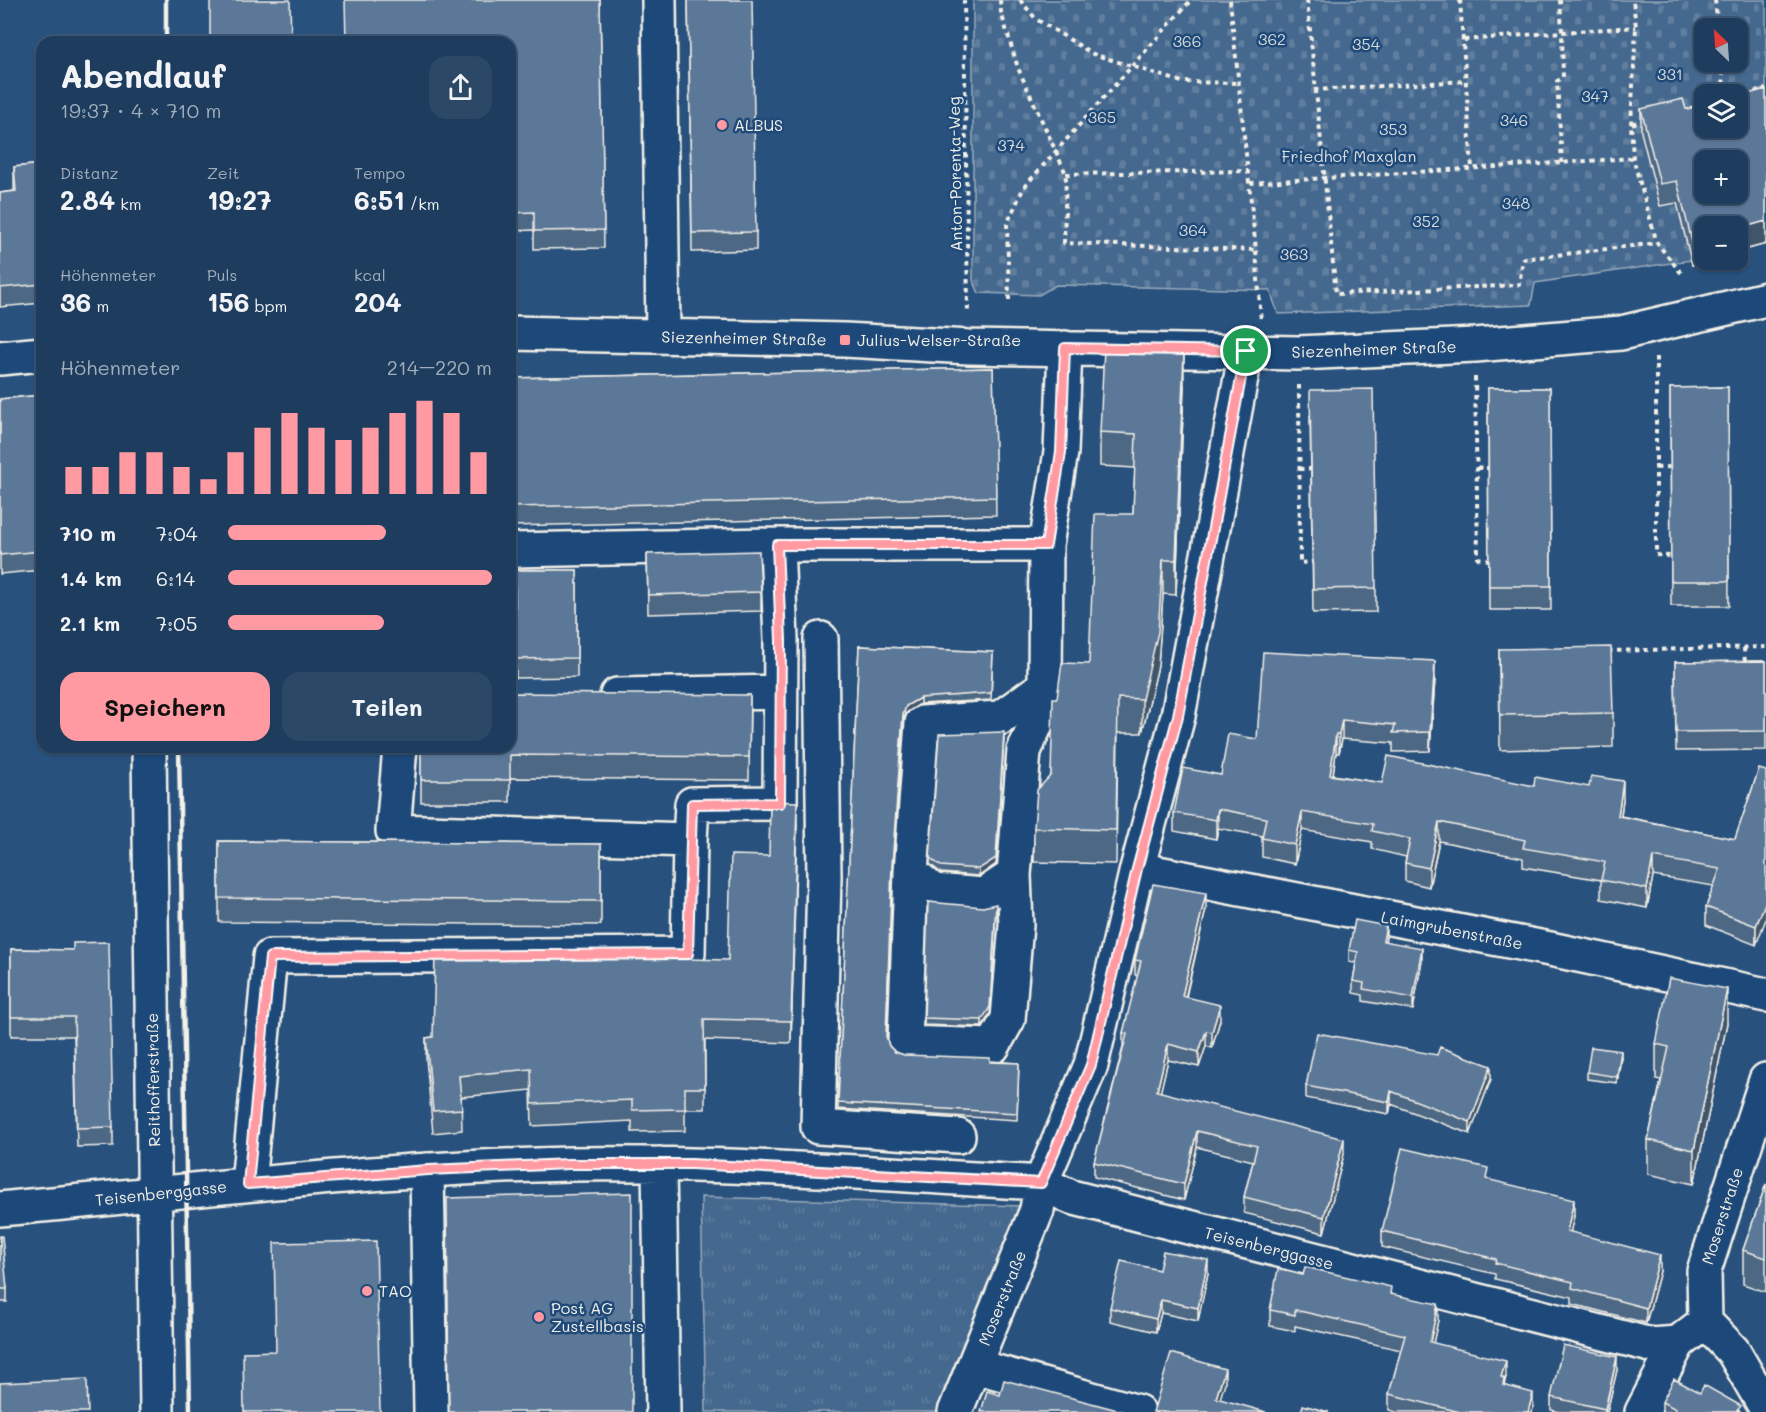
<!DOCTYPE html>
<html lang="de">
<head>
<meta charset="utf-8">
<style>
	body { margin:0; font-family:Mali,sans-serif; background:#2b4867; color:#f1f3f6; height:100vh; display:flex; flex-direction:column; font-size:22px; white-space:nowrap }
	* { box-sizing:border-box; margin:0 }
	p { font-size:20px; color:#a1aebc }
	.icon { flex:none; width:33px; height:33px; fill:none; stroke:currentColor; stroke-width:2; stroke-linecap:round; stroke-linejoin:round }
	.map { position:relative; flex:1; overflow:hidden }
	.panel { position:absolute; left:36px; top:36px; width:480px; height:717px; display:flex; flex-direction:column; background:#1e3d5e; border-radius:18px; box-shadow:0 2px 4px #0004,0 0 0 2px #3c5673 }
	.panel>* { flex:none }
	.needle { width:39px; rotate:335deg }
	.tools { position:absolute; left:1694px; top:18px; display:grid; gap:12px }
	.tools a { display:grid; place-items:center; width:54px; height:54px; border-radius:12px; background:#1e3d5e; box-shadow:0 2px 4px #0004,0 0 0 2px #3c5673; font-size:30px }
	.pin { position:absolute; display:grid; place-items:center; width:51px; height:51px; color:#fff; margin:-26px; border:3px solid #fff; border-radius:50%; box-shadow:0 2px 6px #0007 }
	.round { display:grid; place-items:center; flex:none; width:63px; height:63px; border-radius:18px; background:#2b4867 }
	.head { display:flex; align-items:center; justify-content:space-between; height:102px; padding:0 24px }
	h1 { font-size:33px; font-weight:800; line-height:45px }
	.figures { display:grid; grid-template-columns:repeat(3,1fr); gap:9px; height:102px; padding:6px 24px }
	.figures div { display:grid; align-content:center }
	.figures b { font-size:26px; font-weight:800 }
	.figures small { font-size:16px; font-weight:400 }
	.figures p { font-size:16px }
	.chart { height:168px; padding:12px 24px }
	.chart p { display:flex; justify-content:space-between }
	.chart svg { width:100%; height:108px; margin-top:6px; stroke:#ff9aa2; stroke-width:6 }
	.primary-button { display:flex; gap:12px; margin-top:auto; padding:12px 24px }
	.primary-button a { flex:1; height:69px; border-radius:18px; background:#ff9aa2; color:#111; font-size:24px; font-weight:800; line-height:69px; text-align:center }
	.primary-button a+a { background:#2b4867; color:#f1f3f6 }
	ul { padding:0 24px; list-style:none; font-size:20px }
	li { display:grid; grid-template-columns:96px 72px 1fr; align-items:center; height:45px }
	li i { height:15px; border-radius:8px; background:#ff9aa2 }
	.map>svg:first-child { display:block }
	.grass { fill:url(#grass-tufts); stroke:#9cacbb; stroke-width:1.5 }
	.cemetery { fill:url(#cemetery-stones); stroke:#9cacbb; stroke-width:1.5; fill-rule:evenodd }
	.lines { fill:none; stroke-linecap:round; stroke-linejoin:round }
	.minor-casing { stroke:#f4f1e8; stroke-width:38 }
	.path { stroke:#f4f1e8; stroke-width:4; stroke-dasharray:4.5 4.5; stroke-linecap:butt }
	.minor { stroke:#1f4a7a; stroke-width:33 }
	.rail { stroke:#f4f1e8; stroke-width:4.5 }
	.wall { fill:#4e6784; stroke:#f4f1e8; stroke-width:1.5 }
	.shaded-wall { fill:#40546b; stroke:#f4f1e8; stroke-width:1.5 }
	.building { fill:#5b7899; stroke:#f4f1e8; stroke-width:1.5; fill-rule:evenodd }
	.route-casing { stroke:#fff; stroke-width:12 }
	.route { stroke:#ff9aa2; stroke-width:8 }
	.poi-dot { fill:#ff9aa2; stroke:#1f4a7a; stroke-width:2 }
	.labels { text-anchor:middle; stroke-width:5; stroke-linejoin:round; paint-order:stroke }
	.park-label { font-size:16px; fill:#dadcda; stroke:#1f4a7a }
	.poi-label { font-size:16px; fill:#f4f1e8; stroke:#1f4a7a; text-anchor:start }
	.street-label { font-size:16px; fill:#f4f1e8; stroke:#1f4a7a }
</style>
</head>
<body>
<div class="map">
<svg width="1766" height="1412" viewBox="0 0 1766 1412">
	<defs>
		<pattern id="grass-tufts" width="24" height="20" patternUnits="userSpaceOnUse" patternTransform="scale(1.5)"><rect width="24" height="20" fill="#45688e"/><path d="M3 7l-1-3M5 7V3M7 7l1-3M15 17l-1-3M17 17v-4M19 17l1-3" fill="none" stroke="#607e9e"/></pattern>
		<pattern id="cemetery-stones" width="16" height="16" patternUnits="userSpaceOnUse" patternTransform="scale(1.5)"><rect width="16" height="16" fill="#45688e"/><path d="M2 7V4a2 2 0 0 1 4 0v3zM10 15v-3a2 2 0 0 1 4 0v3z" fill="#607e9e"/></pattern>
	</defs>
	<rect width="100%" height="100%" fill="#28517e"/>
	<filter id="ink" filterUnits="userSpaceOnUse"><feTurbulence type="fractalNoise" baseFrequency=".0167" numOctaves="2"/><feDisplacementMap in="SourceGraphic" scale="12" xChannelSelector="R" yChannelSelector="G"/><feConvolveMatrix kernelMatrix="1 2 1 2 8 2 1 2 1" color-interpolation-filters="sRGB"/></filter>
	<g filter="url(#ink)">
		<!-- grass -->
		<path class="grass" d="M701 1197 1027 1206 944 1412H706Z"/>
		<!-- cemetery -->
		<path class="cemetery" d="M973 0H1766V244L1737 252V226H1704V260H1710L1693 264 1691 260 1535 283 1531 305 1278 314 1270 290 1056 285 1039 295 979 293 973 280ZM1704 28H1737V62H1704ZM1704 94H1737V128H1704ZM1704 160H1737V194H1704Z"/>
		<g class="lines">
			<defs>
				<path id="minor" d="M659 0 663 336
					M510 333 845 340 969 347 1298 353 1475 345 1621 333 1766 299
					M0 358 42 354
					M510 550 777 545
					M821 639 824 876 818 1127 958 1136
					M1045 686 1000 718 922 723 911 872 905 1043 993 1046 1008 1019 1016 925 1014 875 1024 751 1039 717 1045 686 1046 545 1061 452 1065 348
					M617 695 779 692
					M149 747 157 1412
					M400 747 393 831 690 840 692 804 780 803 781 640 777 545H1046
					M1137 869 1550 949 1766 995
					M911 872 933 891 984 895 1014 875
					M659 1164 663 1412
					M427 1170 431 1412
					M248 1184 270 957 688 954 690 840
					M0 1209C190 1191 379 1168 570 1164 727 1162 885 1174 1041 1183L1071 1197 1651 1345 1678 1343
					M1705 1322 1733 1351 1766 1408
					M975 1366 1138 1412
					M955 1412 1037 1210 1041 1183 1091 1065 1137 869 1178 716 1246 351
					M1642 1412 1678 1343 1705 1322 1704 1271 1766 1080"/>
			</defs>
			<!-- minor casing -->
			<use href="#minor" class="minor-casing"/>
			<!-- path -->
			<path class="path" d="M964 0 968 314
				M1000 0 1001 12 1018 68 1066 174 1064 243 1256 250
				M1020 0 1036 19 1093 54 1182 82 1240 83
				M1230 0 1256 250 1261 322
				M1307 0 1336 294 1519 285 1523 259 1657 243
				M1460 0 1472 168
				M1715 0 1718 28
				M1464 40 1562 32 1560 0
				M1721 62 1725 94
				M1314 90 1466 81
				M1737 96 1766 89
				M1681 110 1704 105
				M1645 120 1631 124 1633 158 1657 243 1682 274
				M1631 124 1636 27 1633 0
				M1562 163 1557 81 1563 78 1562 32 1636 27
				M1066 174 1248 171
				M1250 183 1633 158
				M1009 300 1007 224 1024 187 1191 0
				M1656 357V555L1670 556
				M1475 377 1478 558 1489 560
				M1299 385 1300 563 1312 562
				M1477 468H1488
				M1656 468 1670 467
				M1299 469H1311
				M1744 648 1745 665
				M1608 651 1766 647"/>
			<!-- minor -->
			<use href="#minor" class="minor"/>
			<!-- rail -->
			<path class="rail" d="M166 0V42
				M179 747 190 1412"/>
		</g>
		<!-- wall -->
		<path class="wall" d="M600 0 604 248 534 249V230L510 231V42Z
			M688 0 756 232V250L692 252Z
			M1641 109H1686L1766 244 1737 252V226L1692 265 1677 203 1660 206 1641 132Z
			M42 164V303L0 307V193L14 191V167Z
			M993 368 996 515 510 526V378Z
			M1184 386 1176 595 1163 594 1158 666 1142 733H1118L1116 864 1034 862V828L1051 775 1057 698 1089 664 1133 514 1135 468 1100 466V432Z
			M1728 387 1729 606H1671L1670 388Z
			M1488 388H1550L1551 610H1489Z
			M42 395V570L0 574V399Z
			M1310 415 1376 588V612L1313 613Z
			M647 554 761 592V611L648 614Z
			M515 570H577V677L516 678Z
			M859 646 993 652 991 700 920 704 906 713 903 721 892 871 886 1037 889 1046 895 1052 904 1055 1019 1063 1017 1120 838 1109Z
			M1499 649 1613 713V747L1500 750Z
			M1766 661V750L1676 751 1675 662Z
			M1435 679 1430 751 1393 752V743L1342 739 1339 753H1336L1333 775 1382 783 1534 786 1623 800 1621 816 1735 839 1759 769 1756 945 1706 925V907L1714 886 1653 876 1647 908 1601 899V880L1523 867V858L1439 841 1429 887 1405 881V863L1406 857 1372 849V842L1302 830 1295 864 1262 857V836L1218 828 1216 839 1174 831V813L1221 775 1257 739Z
			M750 695 749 780 510 778V802H421V747Z
			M1004 738 996 864 979 876 941 873 930 864V858Z
			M797 823 791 1043 705 1040V1109H685V1131L632 1132V1121L532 1126 531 1090 461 1097 462 1130 433 1133 426 1059V1038L433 1037 728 960 769 856Z
			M219 841 601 844V925L219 922Z
			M928 902 996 911 990 1013 982 1027 924 1025Z
			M1206 909 1186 997 1220 1020 1212 1048 1206 1046 1199 1067 1168 1060 1160 1092 1344 1154 1324 1233 1244 1213V1197L1253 1161 1197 1147 1184 1200 1094 1177V1162L1123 1047V1033L1138 976 1135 975V960Z
			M1386 937 1385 942 1422 960 1413 1010 1363 1001V995L1353 993V981L1356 963 1349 962V950Z
			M11 949 73 950 113 1127V1146L77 1147 74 1036H11Z
			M1727 1023 1694 1184 1648 1174V1140L1661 1080 1656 1079V1044Z
			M1621 1057 1617 1083 1587 1079V1072Z
			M1491 1079 1470 1134 1391 1104 1389 1114 1306 1098V1086Z
			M1488 1180 1574 1216 1570 1232 1660 1271 1646 1323 1572 1304V1297L1495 1279V1274L1382 1247V1231Z
			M1766 1184V1292L1743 1284V1250Z
			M0 1236 7 1289V1302H0Z
			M1159 1270 1208 1273 1198 1321 1161 1313 1156 1332 1110 1321V1308Z
			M1391 1294 1438 1320 1433 1343 1506 1377 1504 1386 1533 1408 1532 1412H1396L1389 1410V1394L1401 1350 1295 1326V1331L1270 1326V1310Z
			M1617 1370 1607 1412H1560L1551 1410V1397Z
			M1700 1393 1741 1412H1662V1402Z"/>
		<!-- shaded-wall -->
		<path class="shaded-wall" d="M1766 221V244L1737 252V229Z
			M1704 238V260H1710L1692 265V242Z
			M1184 352V386L1176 595V560Z
			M1163 560V594L1158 666 1142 733V699Z
			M1435 661V679L1430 751V732Z
			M920 698V704L906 713 903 721 892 871 903 715 906 706Z
			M1342 720V739L1339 753V734Z
			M1336 734V753L1330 793V775Z
			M1004 738 996 864 979 876V869Z
			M1623 781V800L1618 834V816Z
			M797 802V823L791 1043V1021Z
			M1218 809V828L1216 839V820Z
			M1302 812V830L1295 864V845Z
			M1439 822V841L1429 887V868Z
			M1653 857V876L1647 908V889Z
			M1206 893V909L1182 1011V996Z
			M1766 901V919L1756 945V926Z
			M996 911 990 1013 982 1027V1020Z
			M1386 926V937L1383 953V941Z
			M1422 948V960L1413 1010V998Z
			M1727 989V1023L1694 1184V1150Z
			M1220 1005V1020L1212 1048V1032Z
			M1206 1031V1046L1199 1067V1052Z
			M1168 1044V1060L1157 1107V1091Z
			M1621 1051V1057L1617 1083V1077Z
			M1491 1066V1079L1470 1134V1122Z
			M1391 1091V1104L1389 1114V1102Z
			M1197 1131V1147L1184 1200V1184Z
			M1344 1139V1154L1324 1233V1217Z
			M1574 1200V1216L1567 1247V1231Z
			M1660 1255V1271L1646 1323V1308Z
			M1208 1260V1273L1198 1321V1308Z
			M1161 1300V1313L1156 1332V1319Z
			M1438 1304V1320L1430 1358V1342Z
			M1617 1357V1370L1607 1412H1605Z
			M1506 1361V1377L1504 1381V1394L1501 1377Z
			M1225 1369V1383L1216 1412V1398Z
			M1533 1393V1408L1532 1412H1528Z"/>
		<!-- building -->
		<path class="building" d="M210 0H290L291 42H210Z
			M345 0H600L604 230 534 231V212L510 213V42H346Z
			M688 0H752L756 232 692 233Z
			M1766 89V221L1737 229V226H1704V238L1692 242 1677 181 1660 184 1641 109 1683 99 1686 109 1704 105V128H1737V97ZM1704 160H1737V194H1704Z
			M42 164V284L0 288V193L16 191 14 167Z
			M1104 348 1184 352 1176 560H1163L1158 632 1142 699 1118 698 1116 830 1034 828 1037 790 1051 775 1053 698H1057L1062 663 1089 664 1095 514H1133L1136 434 1100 432Z
			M993 368 996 497 510 507V378Z
			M1728 387 1729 581H1671L1670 388Z
			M1488 388H1550L1551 586H1489Z
			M1373 389 1376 588 1313 589 1310 390Z
			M42 395V551L0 555V399Z
			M759 551 761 592 648 595 647 554Z
			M515 570H577V658L516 659Z
			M859 646 993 652 991 693 920 698 906 706 903 715 892 865 886 1036 889 1046 895 1052 904 1055 990 1058V1062L1019 1063 1017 1113 838 1103Z
			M1611 647 1613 713 1500 715 1499 649Z
			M1263 652 1435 661 1430 732 1393 733 1395 725 1342 720 1339 734H1336L1330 775 1382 783 1388 756 1534 786 1535 777 1589 787 1591 776 1623 781 1618 816 1735 839 1759 769 1766 771V901L1756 926 1706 907 1720 869 1653 857 1647 889 1601 880 1605 862 1523 848 1525 840 1439 822 1429 868 1405 863 1410 839 1372 831 1373 824 1302 812 1295 845 1262 838 1266 818 1218 809 1216 820 1174 813 1183 768 1221 775 1228 734 1257 739Z
			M1766 661V731L1676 732 1675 662Z
			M510 693 750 695 749 757 510 755V780H421V747H510Z
			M1004 732 996 858 979 869 941 866 930 858 939 734Z
			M770 801 797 802 791 1021 704 1019 705 1088H685V1109L632 1110V1100L532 1104 531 1069 459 1076 462 1109 433 1111 426 1038 433 1037 435 953 728 960 731 855 769 856Z
			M219 841 601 844V901L219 898Z
			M1153 884 1206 893 1182 996 1220 1005 1212 1032 1206 1031 1199 1052 1168 1044 1157 1091 1344 1139 1324 1217 1244 1197 1257 1146 1197 1131 1184 1184 1094 1162 1127 1034 1123 1033 1141 961 1135 960Z
			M928 902 983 907 996 904 990 1007 982 1020 924 1018Z
			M1355 920 1386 926 1383 941 1422 948 1413 998 1363 989 1364 983 1353 981 1358 952 1349 950Z
			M109 942 113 1127 77 1128 74 1017H11V949L73 950V943Z
			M1669 978 1727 989 1694 1150 1648 1140 1669 1047 1656 1044Z
			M1317 1033 1437 1055 1440 1047 1491 1066 1470 1122 1391 1091 1389 1102 1306 1086Z
			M1591 1047 1621 1051 1617 1077 1587 1072Z
			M1402 1148 1488 1168 1486 1179 1574 1200 1567 1231 1660 1255 1646 1308 1572 1288 1573 1282 1495 1263 1496 1259 1382 1231Z
			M1766 1184V1258L1743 1250Z
			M632 1193V1412H449L447 1198Z
			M0 1236H2L7 1289H0Z
			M376 1241 380 1412H244L243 1352 276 1351 274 1243Z
			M1163 1251 1208 1260 1198 1308 1161 1300 1156 1319 1110 1308 1121 1261 1159 1270Z
			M1305 1267 1391 1287 1390 1294 1438 1304 1430 1342 1506 1361 1501 1377 1504 1378 1503 1385 1533 1393 1528 1412H1460L1389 1394 1405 1335 1295 1310V1315L1270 1310 1278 1269 1303 1275Z
			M1563 1345 1617 1357 1605 1409 1551 1397Z
			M1171 1353 1225 1369 1216 1398 1266 1412H1153Z
			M87 1379 88 1412H0V1383Z
			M1674 1379 1700 1393 1704 1385 1741 1406 1736 1412H1674L1676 1409 1662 1402Z
			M1004 1380 1125 1412H981L987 1391 1000 1395Z
			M1303 1405 1329 1412H1301Z"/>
	</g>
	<g class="lines" filter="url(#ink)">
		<defs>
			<path id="route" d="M1065 348 1246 351 1178 716 1137 869 1091 1065 1041 1183 691 1164H569L428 1170 248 1184 270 957 688 954 692 804 780 803 781 640 777 545H1046L1061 452Z"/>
		</defs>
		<!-- route casing -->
		<use href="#route" class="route-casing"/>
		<!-- route -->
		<use href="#route" class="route"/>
	</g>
	<!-- markers -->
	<g class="poi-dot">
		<circle cx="722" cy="125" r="6"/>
		<rect x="839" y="334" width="12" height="12" rx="3"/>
		<circle cx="367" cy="1291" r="6"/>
		<circle cx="539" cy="1317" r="6"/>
	</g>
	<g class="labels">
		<!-- park labels -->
		<g class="park-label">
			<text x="1272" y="45">362</text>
			<text x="1187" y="47">366</text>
			<text x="1366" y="50">354</text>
			<text x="1670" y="80">331</text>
			<text x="1595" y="102">347</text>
			<text x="1102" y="123">365</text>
			<text x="1514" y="126">346</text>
			<text x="1393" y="135">353</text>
			<text x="1011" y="151">374</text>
			<text x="1349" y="162">Friedhof Maxglan</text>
			<text x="1516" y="209">348</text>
			<text x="1426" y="227">352</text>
			<text x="1193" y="236">364</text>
			<text x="1294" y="260">363</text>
		</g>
		<!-- poi labels -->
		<g class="poi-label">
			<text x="734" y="131">ALBUS</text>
			<text x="857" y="346">Julius-Welser-Straße</text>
			<text x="379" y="1297">TAO</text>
			<text x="551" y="1314">Post AG<tspan x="551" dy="18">Zustellbasis</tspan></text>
		</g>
		<!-- street labels -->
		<g class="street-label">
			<text transform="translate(955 174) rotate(-91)" y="6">Anton-Porenta-Weg</text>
			<text transform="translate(744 338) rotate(1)" y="6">Siezenheimer Straße</text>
			<text transform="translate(1374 349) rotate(-2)" y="6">Siezenheimer Straße</text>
			<text transform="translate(1452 930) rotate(11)" y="6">Laimgrubenstraße</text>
			<text transform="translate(153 1080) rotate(-91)" y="6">Reithofferstraße</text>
			<text transform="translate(161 1193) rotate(-6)" y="6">Teisenberggasse</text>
			<text transform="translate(1722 1216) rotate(-72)" y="6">Moserstraße</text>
			<text transform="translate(1269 1248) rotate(14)" y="6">Teisenberggasse</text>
			<text transform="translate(1002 1298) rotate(-68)" y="6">Moserstraße</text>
		</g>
	</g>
</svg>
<div class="tools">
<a><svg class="needle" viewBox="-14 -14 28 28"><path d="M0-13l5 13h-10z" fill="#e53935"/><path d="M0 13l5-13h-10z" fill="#a1aebc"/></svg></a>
<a><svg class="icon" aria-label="layers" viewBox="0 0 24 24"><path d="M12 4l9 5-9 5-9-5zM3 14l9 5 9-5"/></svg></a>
<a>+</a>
<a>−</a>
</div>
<div class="pin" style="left:1246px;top:351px;background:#1e9e55"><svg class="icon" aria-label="arrive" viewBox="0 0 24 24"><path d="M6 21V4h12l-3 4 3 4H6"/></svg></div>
<section class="panel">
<div class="head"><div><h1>Abendlauf</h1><p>19:37 · 4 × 710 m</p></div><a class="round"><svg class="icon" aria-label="share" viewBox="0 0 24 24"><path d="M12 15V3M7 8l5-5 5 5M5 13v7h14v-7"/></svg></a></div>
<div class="figures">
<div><p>Distanz</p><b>2.84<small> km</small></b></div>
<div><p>Zeit</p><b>19:27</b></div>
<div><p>Tempo</p><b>6:51<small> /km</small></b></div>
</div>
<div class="figures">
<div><p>Höhenmeter</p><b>36<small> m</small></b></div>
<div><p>Puls</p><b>156<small> bpm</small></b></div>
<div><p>kcal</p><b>204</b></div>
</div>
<div class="chart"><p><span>Höhenmeter</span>214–220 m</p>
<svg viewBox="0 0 160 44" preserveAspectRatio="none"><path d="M5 44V33M15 44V33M25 44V27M35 44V27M45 44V33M55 44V38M65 44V27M75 44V17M85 44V11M95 44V17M105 44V22M115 44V17M125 44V11M135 44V6M145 44V11M155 44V27"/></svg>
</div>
<ul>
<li><b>710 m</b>7:04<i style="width:60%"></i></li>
<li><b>1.4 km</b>6:14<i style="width:100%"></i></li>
<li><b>2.1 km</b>7:05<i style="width:59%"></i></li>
</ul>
<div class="primary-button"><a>Speichern</a><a>Teilen</a></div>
</section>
</div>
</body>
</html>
